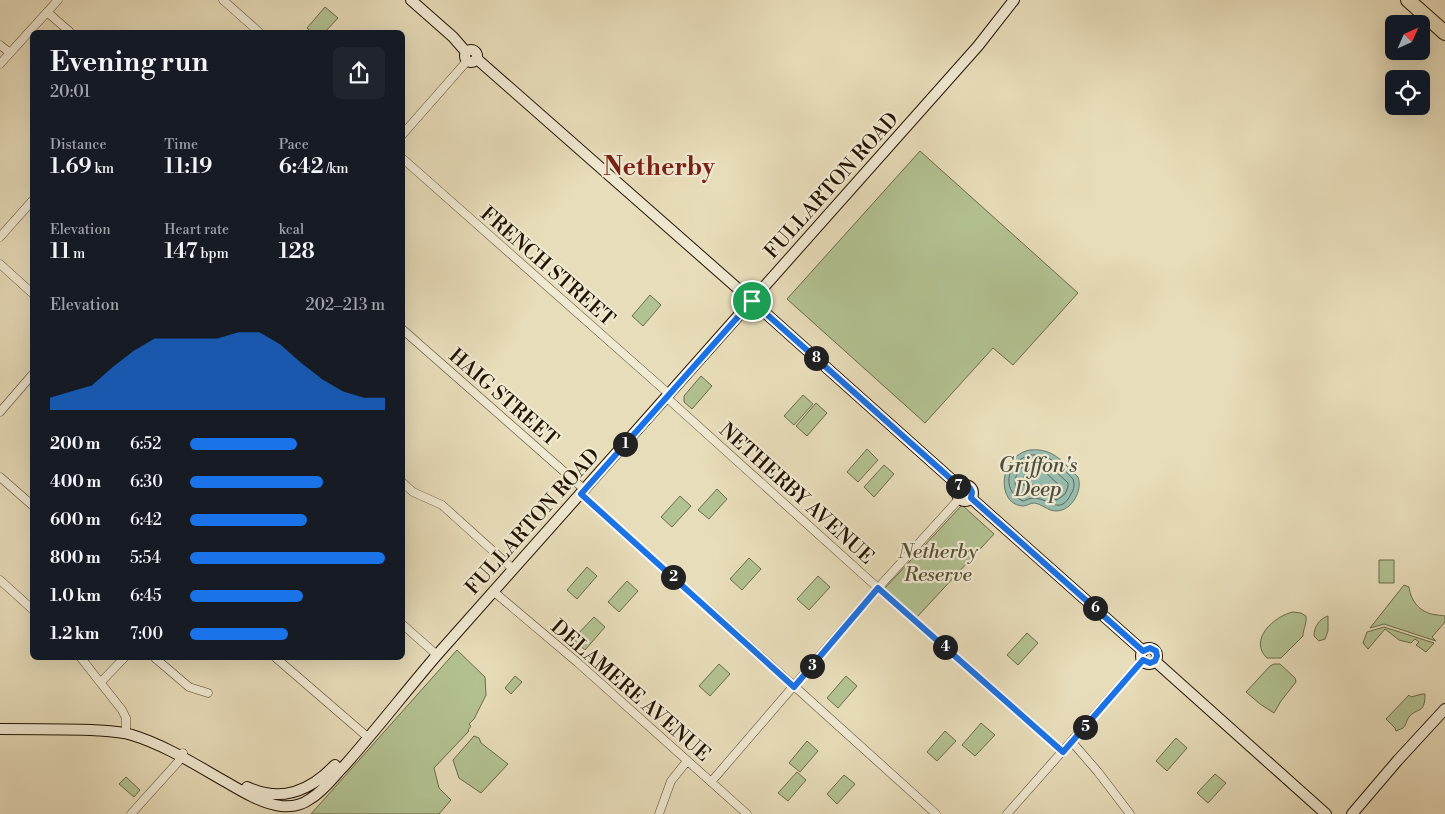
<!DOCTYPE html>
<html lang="en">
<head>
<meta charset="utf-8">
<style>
	body { margin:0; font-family:"Libre Bodoni",serif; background:#20242c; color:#f1f3f6; height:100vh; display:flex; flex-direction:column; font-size:19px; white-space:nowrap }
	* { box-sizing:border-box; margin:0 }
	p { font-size:16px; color:#9ea1a6 }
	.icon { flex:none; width:28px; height:28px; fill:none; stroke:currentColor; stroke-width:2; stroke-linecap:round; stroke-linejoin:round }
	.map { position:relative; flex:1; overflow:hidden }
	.side { position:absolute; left:30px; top:30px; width:375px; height:630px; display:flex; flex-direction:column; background:#171b24; border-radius:8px; box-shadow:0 5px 20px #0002 }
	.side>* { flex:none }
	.needle { width:32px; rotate:45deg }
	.fabs { position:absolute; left:1385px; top:15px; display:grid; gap:10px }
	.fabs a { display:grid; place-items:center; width:45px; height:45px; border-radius:8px; background:#171b24; box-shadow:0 5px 20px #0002; font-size:25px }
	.pin { position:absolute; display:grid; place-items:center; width:42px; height:42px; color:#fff; margin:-21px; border:2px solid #fff; border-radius:50%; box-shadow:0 1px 5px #0007 }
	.km { position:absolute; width:25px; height:25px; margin:-12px; border-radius:50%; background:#222; color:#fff; font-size:14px; line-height:25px; text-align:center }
	.round { display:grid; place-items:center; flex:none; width:52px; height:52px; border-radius:8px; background:#20242c }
	.summary { display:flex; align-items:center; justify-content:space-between; height:85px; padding:0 20px }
	h1 { font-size:28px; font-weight:600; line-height:38px }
	.stats { display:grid; grid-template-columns:repeat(3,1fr); gap:8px; height:85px; padding:5px 20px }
	.stats div { display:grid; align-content:center }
	.stats b { font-size:21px; font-weight:600 }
	.stats small { font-size:14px; font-weight:400 }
	.stats p { font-size:14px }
	.chart { height:140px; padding:10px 20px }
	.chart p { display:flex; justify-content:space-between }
	.chart svg { width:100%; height:90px; margin-top:5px; fill:#1a73e8; opacity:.7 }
	ul { padding:0 20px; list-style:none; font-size:16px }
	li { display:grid; grid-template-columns:80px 60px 1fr; align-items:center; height:38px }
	li i { height:12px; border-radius:6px; background:#1a73e8 }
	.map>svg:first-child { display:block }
	.green { fill:#b3c292; stroke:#6a6a4a }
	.water { fill:#97bcaf; stroke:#687869 }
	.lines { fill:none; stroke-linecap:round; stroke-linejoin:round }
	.shore { stroke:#5c6858; stroke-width:1 }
	.street-casing { stroke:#54462f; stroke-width:9 }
	.secondary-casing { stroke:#221301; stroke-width:12 }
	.highway-casing { stroke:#221301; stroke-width:16 }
	.street { stroke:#f0e9d2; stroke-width:8 }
	.secondary { stroke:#f0e9d2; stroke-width:10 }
	.highway { stroke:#e8ddba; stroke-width:14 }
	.route-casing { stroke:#fff; stroke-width:10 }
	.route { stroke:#1a73e8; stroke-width:6 }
	.labels { text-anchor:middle; stroke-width:4.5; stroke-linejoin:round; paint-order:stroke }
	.street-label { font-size:20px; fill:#221301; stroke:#f0e9d2 }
	.park-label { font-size:20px; font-style:italic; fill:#555034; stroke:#f0e9d2 }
	.water-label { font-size:21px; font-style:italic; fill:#4b4e3e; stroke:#f0e9d2 }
	.district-label { font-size:25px; font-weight:bold; fill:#7a1f14; stroke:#f0e9d2 }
</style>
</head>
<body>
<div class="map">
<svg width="1445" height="814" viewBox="0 0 1445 814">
	<rect width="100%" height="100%" fill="#e8ddba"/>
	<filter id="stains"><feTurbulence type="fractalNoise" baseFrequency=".004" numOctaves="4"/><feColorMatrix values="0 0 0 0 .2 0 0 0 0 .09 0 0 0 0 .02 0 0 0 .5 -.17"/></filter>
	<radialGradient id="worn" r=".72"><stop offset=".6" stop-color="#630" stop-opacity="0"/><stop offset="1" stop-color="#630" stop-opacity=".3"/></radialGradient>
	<!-- green -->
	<path class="green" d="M325 7 338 18 325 32H311L307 28Z
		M920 151 1078 293 1013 365 993 348 925 423 787 299Z
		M650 295 661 305 643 326 632 316Z
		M701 376 712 386 692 409 684 402V396Z
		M803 395 813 404 794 425 784 416Z
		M816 403 827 413 807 436 796 426Z
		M867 449 878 460 858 482 847 472Z
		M884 465 894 474 874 497 864 487Z
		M717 489 727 499 709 519 698 510Z
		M680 496 691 506 672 527 661 517Z
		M962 505 994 534 917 617 885 588Z
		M749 558 761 569 742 590 730 579Z
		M1379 560H1394V583H1379Z
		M587 567 597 576 577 599 567 590Z
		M818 576 830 587 809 610 797 599Z
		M627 581 638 591 619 612 608 602Z
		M1404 585 1409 587C1411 602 1421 614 1438 615 1440 616 1443 615 1445 616V622L1432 637 1436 641 1384 624 1370 628Z
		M1293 612 1301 613 1306 616C1307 624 1303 629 1303 636L1281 658H1267C1248 640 1274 616 1293 612Z
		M1328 616V631L1325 639 1319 641 1314 636C1314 627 1319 619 1328 616Z
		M594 617 605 627 585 650 573 639Z
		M1384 627 1434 643 1426 652 1416 645 1419 642 1415 639 1411 643 1399 640 1385 629 1368 649 1363 643 1367 632Z
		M1027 633 1038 643 1018 665 1007 655Z
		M457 650 485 677 486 695 474 719 469 724 471 726 468 730 469 731 434 768 439 788 451 800 439 814H311Z
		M719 664 730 674 710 696 699 686Z
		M1274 664H1280L1295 678 1296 682 1281 701 1274 713 1260 704 1246 692 1270 666Z
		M515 676 522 682 511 694 505 688Z
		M846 676 857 686 838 708 827 698Z
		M1422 694H1425C1425 715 1417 707 1409 717 1406 721 1407 724 1403 728L1396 731 1395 728 1386 719 1409 695 1411 697Z
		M981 723 995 735 975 756 962 745Z
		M945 731 956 741 937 761 927 752Z
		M474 736 479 738 481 743 508 764 481 793 459 778 453 760Z
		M1176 738 1187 748 1167 771 1156 761Z
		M807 741 818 751 800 772 789 763Z
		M797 772 806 780 788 801 778 793Z
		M1215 774 1226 783 1208 803 1197 793Z
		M844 775 855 784 837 804 827 794Z
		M126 777 140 790 134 797 119 784Z"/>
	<!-- water -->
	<path class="water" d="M1030 450C1053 448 1062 461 1078 477 1083 490 1072 511 1056 511 1048 511 1042 504 1034 503 1030 503 1027 506 1023 506 1004 505 1001 482 1007 469 1012 459 1019 452 1030 450Z"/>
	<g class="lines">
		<!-- shore -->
		<path class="shore" d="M1031 455C1050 454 1061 466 1073 479 1075 485 1074 489 1071 494 1060 516 1050 499 1034 498 1030 498 1026 500 1023 501 999 490 1008 459 1031 455Z
			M1037 461 1049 465 1068 483V487L1065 494 1057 500 1036 492 1023 494 1016 488C1012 474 1023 462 1037 461Z
			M1037 468 1044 471 1059 485 1060 487 1057 491 1038 485H1023C1022 475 1028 469 1037 468Z"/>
		<defs>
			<path id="street" d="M223 0 259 32
				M47 12 70 32
				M0 45 10 53
				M0 64 58 0
				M402 135 467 61
				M402 158 669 394
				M0 237 32 201
				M0 264 32 293
				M402 329 585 490
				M666 397 878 588 1063 752
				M0 412 32 375
				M0 477 32 505
				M402 482 413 492 442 505 513 569
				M581 494 936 814
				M0 580 32 609
				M493 591 577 662 747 814
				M402 624 437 655
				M81 658 122 710 126 718V728
				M155 658 189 687 208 693
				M276 658 364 734
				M101 682 124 658
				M1072 742 1098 772 1130 814
				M711 782 878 588 959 499
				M131 814 178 762 183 753
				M659 814 671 781 687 761
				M1007 814 1143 660"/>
			<path id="secondary" d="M411 0 453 37 466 52
				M465 56a6 6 0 1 1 12 0a6 6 0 1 1-12 0Z
				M477 59 752 301 960 487
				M957 493a8 8 0 1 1 16 0a8 8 0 1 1-16 0Z
				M971 498 1143 651
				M1141 656a8 8 0 1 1 16 0a8 8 0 1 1-16 0Z
				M1155 661 1326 814
				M0 729C30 729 60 729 91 730 104 731 119 731 132 735 165 745 196 765 226 782 243 792 261 803 281 806 291 807 302 805 310 799 324 791 334 776 345 765 377 729 406 691 437 655L978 46 1014 0
				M247 787C282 803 310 791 335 765
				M1352 814 1398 760 1445 709"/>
			<path id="highway" d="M1408 0 1445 33"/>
		</defs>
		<!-- street casing -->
		<use href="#street" class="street-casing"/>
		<!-- secondary casing -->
		<use href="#secondary" class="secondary-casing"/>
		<!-- highway casing -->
		<use href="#highway" class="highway-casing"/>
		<!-- street -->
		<use href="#street" class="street"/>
		<!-- secondary -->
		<use href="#secondary" class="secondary"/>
		<!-- highway -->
		<use href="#highway" class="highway"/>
	</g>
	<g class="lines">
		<defs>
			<path id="route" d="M752 301 960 487 964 485 970 488 972 492 971 498 1143 651 1150 648 1156 651 1157 656 1155 661 1150 663 1143 660 1063 752 878 588 794 687 581 494Z"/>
		</defs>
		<!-- route casing -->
		<use href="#route" class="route-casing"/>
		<!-- route -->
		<use href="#route" class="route"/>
	</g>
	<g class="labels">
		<!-- street labels -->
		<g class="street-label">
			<text transform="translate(831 185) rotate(-48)" y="7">FULLARTON ROAD</text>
			<text transform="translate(548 266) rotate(41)" y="7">FRENCH STREET</text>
			<text transform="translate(504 397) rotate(41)" y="7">HAIG STREET</text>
			<text transform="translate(797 493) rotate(42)" y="7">NETHERBY AVENUE</text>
			<text transform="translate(532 521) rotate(-48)" y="7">FULLARTON ROAD</text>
			<text transform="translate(631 690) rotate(41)" y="7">DELAMERE AVENUE</text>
		</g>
		<!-- park labels -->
		<g class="park-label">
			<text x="938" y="558">Netherby<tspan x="938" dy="23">Reserve</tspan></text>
		</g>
		<!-- water labels -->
		<g class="water-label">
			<text x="1038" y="472">Griffon's<tspan x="1038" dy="24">Deep</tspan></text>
		</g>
		<!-- district labels -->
		<g class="district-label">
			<text x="659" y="175">Netherby</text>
		</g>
	</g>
	<rect width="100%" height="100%" filter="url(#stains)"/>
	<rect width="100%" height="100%" fill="url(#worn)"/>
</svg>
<div class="fabs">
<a><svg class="needle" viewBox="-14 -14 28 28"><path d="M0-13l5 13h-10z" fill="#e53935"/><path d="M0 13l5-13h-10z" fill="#9ea1a6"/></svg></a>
<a><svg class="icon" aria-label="locate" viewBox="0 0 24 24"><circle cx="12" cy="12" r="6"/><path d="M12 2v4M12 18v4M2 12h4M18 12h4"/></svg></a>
</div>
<div class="pin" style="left:752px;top:301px;background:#1e9e55"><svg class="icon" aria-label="arrive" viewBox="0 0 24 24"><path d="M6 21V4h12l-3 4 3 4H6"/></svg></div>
<b class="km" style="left:625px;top:444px">1</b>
<b class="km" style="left:673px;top:577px">2</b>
<b class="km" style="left:812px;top:666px">3</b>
<b class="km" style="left:945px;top:647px">4</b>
<b class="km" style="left:1085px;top:727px">5</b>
<b class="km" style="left:1095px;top:608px">6</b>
<b class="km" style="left:958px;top:486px">7</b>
<b class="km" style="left:816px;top:358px">8</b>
<section class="side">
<div class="summary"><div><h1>Evening run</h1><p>20:01</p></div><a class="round"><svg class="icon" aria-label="share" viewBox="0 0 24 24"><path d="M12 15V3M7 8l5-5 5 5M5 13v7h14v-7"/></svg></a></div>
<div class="stats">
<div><p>Distance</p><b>1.69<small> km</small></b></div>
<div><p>Time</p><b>11:19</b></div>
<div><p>Pace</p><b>6:42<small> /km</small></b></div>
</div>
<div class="stats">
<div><p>Elevation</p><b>11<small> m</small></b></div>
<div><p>Heart rate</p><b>147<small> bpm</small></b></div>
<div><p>kcal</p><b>128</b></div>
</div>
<div class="chart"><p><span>Elevation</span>202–213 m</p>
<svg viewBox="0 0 160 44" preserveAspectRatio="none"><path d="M0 44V38L10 35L20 32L30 23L40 15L50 9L60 9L70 9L80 9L90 6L100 6L110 12L120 21L130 29L140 35L150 38L160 38V44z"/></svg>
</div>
<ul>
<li><b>200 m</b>6:52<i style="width:55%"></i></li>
<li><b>400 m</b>6:30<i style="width:68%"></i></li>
<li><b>600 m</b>6:42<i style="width:60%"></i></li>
<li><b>800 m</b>5:54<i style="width:100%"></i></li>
<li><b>1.0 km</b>6:45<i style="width:58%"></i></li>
<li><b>1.2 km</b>7:00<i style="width:50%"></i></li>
</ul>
</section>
</div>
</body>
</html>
